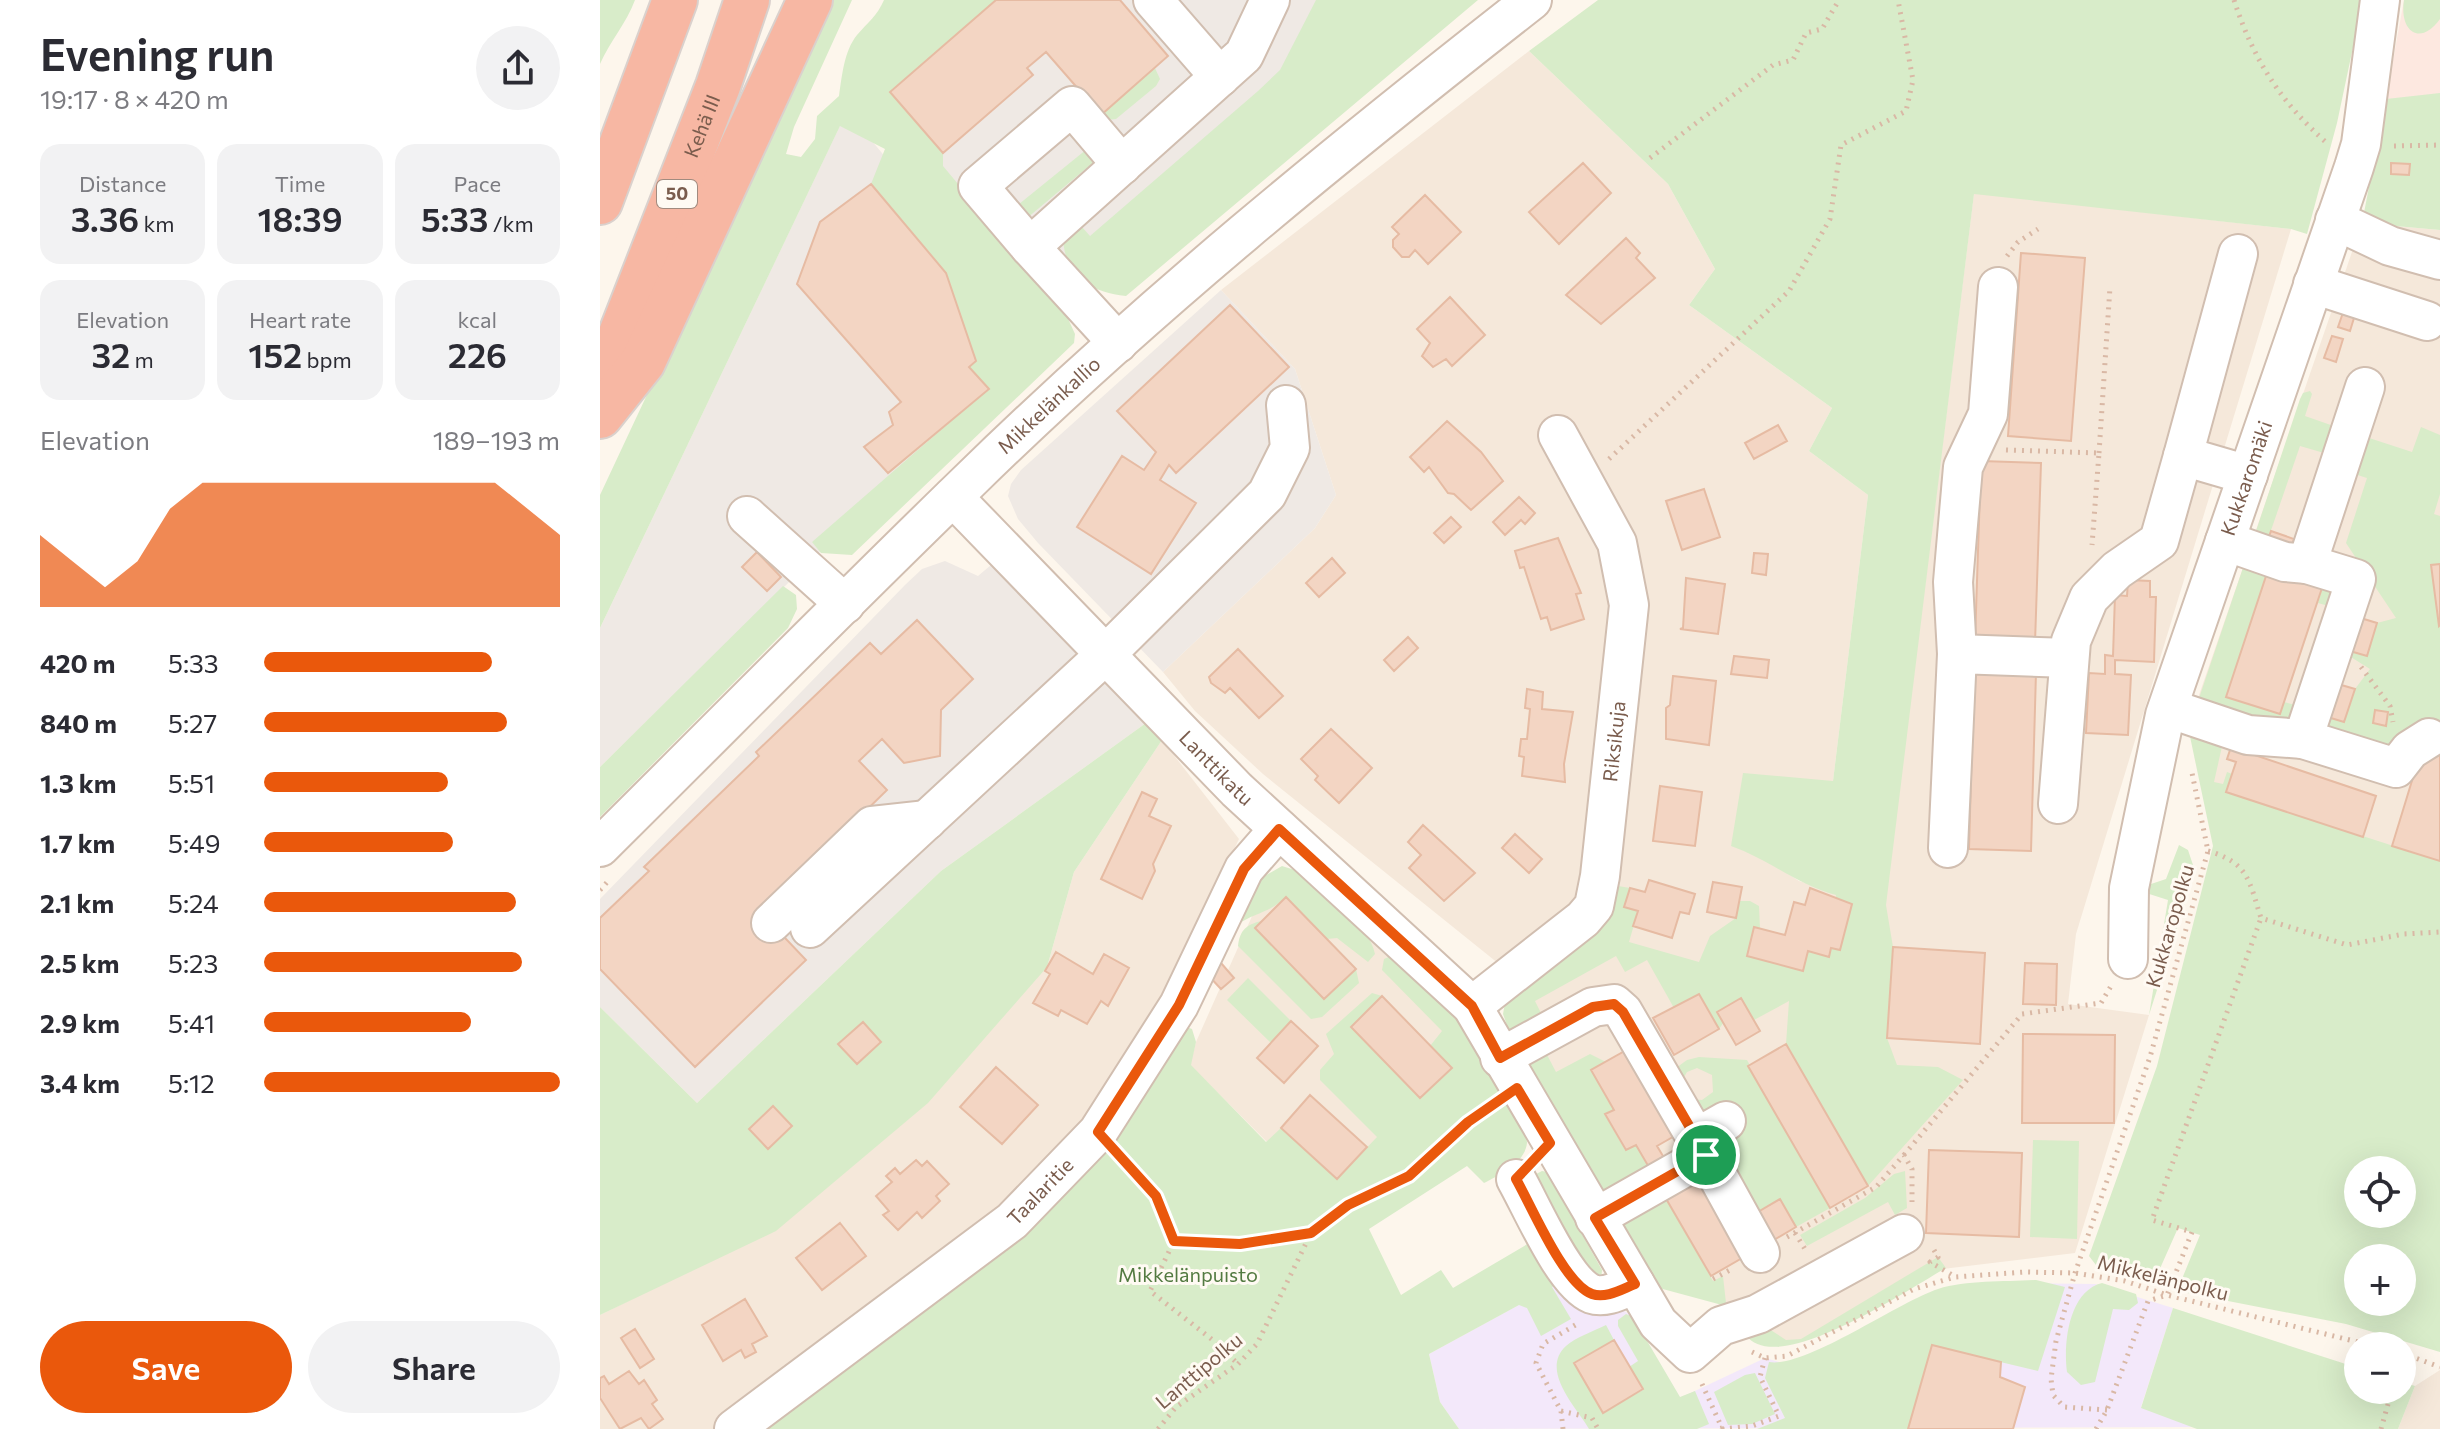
<!DOCTYPE html>
<html lang="en">
<head>
<meta charset="utf-8">
<style>
	body { margin:0; font-family:Commissioner,sans-serif; background:#f2f2f3; color:#2b2b33; height:100vh; display:flex; flex-direction:column; font-size:30px; white-space:nowrap }
	* { box-sizing:border-box; margin:0 }
	p { font-size:26px; color:#7c7c81 }
	.icon { flex:none; width:44px; height:44px; fill:none; stroke:currentColor; stroke-width:2; stroke-linecap:round; stroke-linejoin:round }
	.map { position:relative; flex:1; overflow:hidden }
	.details { display:flex; flex-direction:column; background:#fff; width:600px }
	.details>* { flex:none }
	.controls { position:absolute; left:1744px; top:1156px; display:grid; gap:16px }
	.controls a { display:grid; place-items:center; width:72px; height:72px; border-radius:50%; background:#fff; box-shadow:0 8px 32px #0002; font-size:40px }
	.pin { position:absolute; display:grid; place-items:center; width:68px; height:68px; color:#fff; margin:-34px; border:4px solid #fff; border-radius:50%; box-shadow:0 2px 8px #0007 }
	.round { display:grid; place-items:center; flex:none; width:84px; height:84px; border-radius:42px; background:#f2f2f3 }
	.summary { display:flex; align-items:center; justify-content:space-between; height:136px; padding:0 40px }
	h1 { font-size:44px; font-weight:600; line-height:60px }
	.stats { display:grid; grid-template-columns:repeat(3,1fr); gap:12px; height:136px; padding:8px 40px }
	.stats div { display:grid; align-content:center; border-radius:20px; background:#f2f2f3; text-align:center }
	.stats b { font-size:34px; font-weight:600 }
	.stats small { font-size:22px; font-weight:400 }
	.stats p { font-size:22px }
	.chart { height:224px; padding:16px 40px }
	.chart p { display:flex; justify-content:space-between }
	.chart svg { width:100%; height:144px; margin-top:8px; fill:#ea580c; opacity:.7 }
	.primary-button { display:flex; gap:16px; margin-top:auto; padding:16px 40px }
	.primary-button a { flex:1; height:92px; border-radius:48px; background:#ea580c; color:#fff; font-size:32px; font-weight:600; line-height:92px; text-align:center }
	.primary-button a+a { background:#f2f2f3; color:#2b2b33 }
	ul { padding:0 40px; list-style:none; font-size:26px }
	li { display:grid; grid-template-columns:128px 96px 1fr; align-items:center; height:60px }
	li i { height:20px; border-radius:10px; background:#ea580c }
	main { display:flex; flex:1; min-height:0 }
	.map>svg:first-child { display:block }
	.residential { fill:#f5e8da }
	.commercial { fill:#fde8e0 }
	.industrial { fill:#efe9e4 }
	.education { fill:#f3e8fa }
	.green { fill:#d8ecc9; fill-rule:evenodd }
	.building { fill:#f3d5c3; stroke:#e6bba3; stroke-width:2 }
	.lines { fill:none; stroke-linecap:round; stroke-linejoin:round }
	.minor-casing { stroke:#d1beb0; stroke-width:42 }
	.highway-casing { stroke:#dad1cd; stroke-width:48 }
	.path { stroke:#d9b8a5; stroke-width:5; stroke-dasharray:2 6; stroke-linecap:butt }
	.minor { stroke:#fff; stroke-width:38 }
	.highway { stroke:#f7b7a3; stroke-width:44 }
	.route-casing { stroke:#fff; stroke-width:16 }
	.route { stroke:#ea580c; stroke-width:10 }
	.labels { text-anchor:middle; stroke-width:6; stroke-linejoin:round; paint-order:stroke }
	.shield { fill:#fffaf3; stroke:#a28b7f; stroke-width:2 }
	.shield-label { font-size:18px; font-weight:bold; fill:#7a5c4d }
	.street-label { font-size:20px; fill:#7a5c4d; stroke:#fffaf3 }
	.park-label { font-size:20px; fill:#537a41; stroke:#fffaf3 }
</style>
</head>
<body>
<main>
<section class="details">
<div class="summary"><div><h1>Evening run</h1><p>19:17 · 8 × 420 m</p></div><a class="round"><svg class="icon" aria-label="share" viewBox="0 0 24 24"><path d="M12 15V3M7 8l5-5 5 5M5 13v7h14v-7"/></svg></a></div>
<div class="stats">
<div><p>Distance</p><b>3.36<small> km</small></b></div>
<div><p>Time</p><b>18:39</b></div>
<div><p>Pace</p><b>5:33<small> /km</small></b></div>
</div>
<div class="stats">
<div><p>Elevation</p><b>32<small> m</small></b></div>
<div><p>Heart rate</p><b>152<small> bpm</small></b></div>
<div><p>kcal</p><b>226</b></div>
</div>
<div class="chart"><p><span>Elevation</span>189–193 m</p>
<svg viewBox="0 0 160 44" preserveAspectRatio="none"><path d="M0 44V22L10 30L20 38L30 30L40 14L50 6L60 6L70 6L80 6L90 6L100 6L110 6L120 6L130 6L140 6L150 14L160 22V44z"/></svg>
</div>
<ul>
<li><b>420 m</b>5:33<i style="width:77%"></i></li>
<li><b>840 m</b>5:27<i style="width:82%"></i></li>
<li><b>1.3 km</b>5:51<i style="width:62%"></i></li>
<li><b>1.7 km</b>5:49<i style="width:64%"></i></li>
<li><b>2.1 km</b>5:24<i style="width:85%"></i></li>
<li><b>2.5 km</b>5:23<i style="width:87%"></i></li>
<li><b>2.9 km</b>5:41<i style="width:70%"></i></li>
<li><b>3.4 km</b>5:12<i style="width:100%"></i></li>
</ul>
<div class="primary-button"><a>Save</a><a>Share</a></div>
</section>
<div class="map">
<svg width="1840" height="1429" viewBox="0 0 1840 1429">
	<rect width="100%" height="100%" fill="#fdf6ec"/>
	<!-- residential -->
	<path class="residential" d="M929 51 1068 184 1115 269 1089 305 1232 408 1209 451 1268 495 1233 781 1131 845 1163 857 1199 881 1285 905 1374 193 1691 229 1476 934 1468 1004 1549 1015 1475 1253 1326 1271 1201 1342H1168L1146 1331 1125 1303 1015 1213 909 1031 904 968 663 774 595 711 563 672 715 528 736 495 695 369 621 290Z
		M1762 223 1840 230V883L1624 811 1588 727Z
		M562 740 639 839 514 1097 400 1216 129 1429H0V1315L48 1291 447 967 474 872Z
		M700 875 827 987 900 1087 737 1179 667 1142 590 1065 596 1042 669 878Z
		M1840 1370V1429H1798L1815 1386Z"/>
	<!-- commercial -->
	<path class="commercial" d="M1804 0H1840V180L1786 99Z"/>
	<!-- industrial -->
	<path class="industrial" d="M308 0H745L493 288 337 190Z
		M247 111 371 260 409 367 0 767V628Z
		M621 290 695 369 736 495 715 528 563 672 438 543 418 519 408 496 411 484 421 470Z
		M345 561 378 576 391 565 546 723 341 871 97 1103 0 1007V899L305 585 322 569Z"/>
	<!-- education -->
	<path class="education" d="M961 1282 1001 1295 1033 1317 1080 1398 1165 1358 1190 1365 1407 1283 1495 1284 1573 1308 1541 1407 1598 1427 859 1429 840 1402 829 1354Z"/>
	<!-- green -->
	<path class="green" d="M0 0H35C26 24 10 41 0 64Z
		M232 0H252L194 127 186 154 201 157 215 139 217 116 239 96C242 76 244 51 257 35 268 22 277 16 284 0H396L291 92 343 153V166L465 312 475 334 474 343 252 555 221 553 212 542 388 389 369 367 376 361 346 273 271 184 285 149 240 126 0 628V495Z
		M716 0H878L526 296C484 291 461 272 463 228L474 218 490 236 658 91 680 70Z
		M998 0H1763L1737 123 1707 234 1691 229 1374 194 1286 905 1293 947 1287 1038 1297 1065 1338 1067 1363 1080 1268 1186 1186 1044 1189 1001 1154 1020 1141 998 1119 1029 1099 994 1074 1008 1047 960 1025 972 1016 956 935 1001 941 1013 909 1031 903 1014 905 1003 1012 885 1030 888 1024 906 1038 911 1029 942 1099 962 1110 936 1136 918 1139 901H1150L1159 906 1160 929 1154 928 1147 956 1202 971 1208 951 1228 957 1236 895C1198 885 1168 859 1131 846L1143 773 1233 781 1268 495 1209 451 1232 408 1089 305 1115 269 1068 184 929 51Z
		M1804 0H1840V19C1820 47 1799 31 1804 0Z
		M555 68 560 79 556 86 516 119 506 120 501 115Z
		M1840 93V230L1762 223 1786 99Z
		M487 149 495 161 420 224 413 209Z
		M1710 391 1712 394 1705 416 1745 430 1724 453 1700 446 1667 542 1652 543 1700 399 1703 393Z
		M1821 427 1840 435V494L1834 514 1840 516V564L1831 565 1840 626V754L1822 748 1801 751 1717 736 1721 715 1744 722 1755 689 1770 669 1746 654 1743 649 1767 656 1777 623 1796 618 1746 543 1767 478 1748 472 1760 435 1812 452Z
		M1647 556 1749 589 1743 610 1718 603 1723 586 1669 568 1626 696 1680 714 1684 702 1709 709 1701 731 1595 710Z
		M183 586 196 595 197 609 188 628 0 817V767Z
		M546 723 562 740 474 872 447 967 328 1103 176 1231 0 1315V1007L97 1103 341 871Z
		M1588 727 1625 733 1614 782 1623 784 1627 772 1632 774 1626 792 1840 861V1352L1746 1324 1577 1291 1600 1235 1578 1228 1554 1282 1499 1269 1489 1256 1557 1066 1613 846ZM1758 1170H1802V1214H1758ZM1758 1258H1802V1302H1758Z
		M1579 845 1588 850 1595 871 1549 1015 1568 900 1543 892 1545 886 1566 879Z
		M682 866C690 869 699 870 706 874 726 883 773 933 775 954L768 962 737 938 727 939 686 897C671 912 654 913 638 924L656 881Z
		M661 921 655 928 724 999 756 969 759 983 722 1017 711 1019 638 946C640 930 646 925 661 921Z
		M795 954C813 970 836 985 849 1004 863 1023 928 1126 927 1143 925 1163 899 1175 884 1183L867 1166 769 1229 801 1295 841 1270 853 1288 936 1239 961 1282 952 1287 971 1319 941 1336 927 1308 919 1305 829 1354 840 1402 859 1429H161L374 1266 584 1026 592 1029 596 1042 591 1065 666 1142 681 1128 737 1179 777 1137 720 1080V1070L734 1054 726 1034 772 993 782 996 751 1027 820 1098 852 1068 830 1046 842 1031 782 970 784 959Z
		M648 978 691 1021 671 1043 627 1000Z
		M945 1051 956 1072 990 1054 1006 1062 991 1070 1014 1110 1005 1115 1025 1150 1036 1145 1050 1169 1011 1205 928 1068 929 1059Z
		M1099 1057 1147 1060 1230 1208 1196 1227 1180 1199 1151 1216 1092 1099 1102 1100 1113 1092 1112 1075 1097 1068 1087 1072 1083 1079 1076 1068 1087 1060Z
		M1433 1140 1479 1141 1477 1239 1430 1237Z
		M942 1171 947 1172 1002 1270 1001 1280 993 1282 930 1177Z
		M1305 1171 1307 1208 1295 1215 1288 1202 1207 1246 1200 1235 1265 1198 1294 1174Z
		M1061 1190 1113 1281 1123 1276 1126 1303 1122 1305 1059 1288 1016 1219Z
		M1338 1257 1346 1268C1310 1288 1177 1379 1146 1335L1166 1327 1186 1340 1201 1339Z
		M1436 1280 1465 1287 1438 1371 1333 1346 1308 1429H1157L1185 1418 1165 1378 1169 1362C1206 1368 1296 1303 1338 1289 1367 1280 1405 1282 1436 1280Z
		M1502 1283 1536 1294 1538 1303 1529 1310 1513 1309 1495 1382 1481 1385 1467 1372C1463 1343 1469 1291 1502 1283Z
		M1573 1308 1758 1368V1390H1802V1382L1815 1386 1798 1429H1597L1541 1408Z
		M1026 1314 1033 1317 1080 1397 1095 1391 1109 1424 1097 1429H989C978 1409 939 1371 966 1346 976 1337 994 1331 1006 1325L1014 1340 974 1364 1003 1412 1043 1390 1029 1367 1038 1361 1018 1326V1320Z
		M1155 1373 1175 1414 1152 1424 1128 1425 1114 1392 1145 1375Z"/>
	<!-- building -->
	<path class="building" d="M396 0H520L568 56 501 115 446 52 427 68 433 75 343 153 290 92Z
		M983 163 1011 193 959 244 929 212Z
		M1791 163 1810 164 1809 175 1791 174Z
		M271 184 346 273 376 361 369 367 389 389 288 473 264 447 293 425 289 412 301 402 197 284 220 222Z
		M825 195 861 232 828 264 815 250 809 257H802L793 247V240L799 234 792 227Z
		M1026 238 1040 253 1036 258 1055 278 1001 324 966 295Z
		M1421 253 1485 258 1471 441 1408 436Z
		M850 297 885 335 852 366 846 359 833 367 822 356 830 343 817 329Z
		M1746 304 1757 308 1750 331 1738 327Z
		M630 305 689 367 576 473 569 465 560 480 596 503 551 574 477 527 522 456 544 470 556 452 517 411Z
		M1732 336 1743 339 1736 362 1724 358Z
		M847 421 881 452 903 481 871 510 854 494 848 493 829 467 824 472 810 457Z
		M1178 425 1187 441 1154 459 1145 443Z
		M1381 461 1441 463 1435 643 1375 641Z
		M1104 489 1120 537 1082 550 1066 501Z
		M919 497 935 513 925 524 921 520 905 535 893 522Z
		M851 517 861 527 844 543 834 533Z
		M1671 531 1694 539 1690 550 1667 542Z
		M958 538 981 593 976 594 984 619 951 630 947 617 941 619 924 567 920 568 915 551Z
		M157 552 181 577 167 591 142 567Z
		M1154 553 1168 554 1166 575 1152 573Z
		M732 558 745 573 719 597 706 583Z
		M1840 564V625L1839 626 1831 565Z
		M1669 567 1723 585 1680 714 1626 697Z
		M1086 578 1125 584 1118 634 1080 629 1083 628Z
		M1528 580 1550 581V597H1556L1554 662 1515 660V674L1531 675 1528 735 1486 733 1489 673 1505 674V655L1513 656 1515 595 1527 596Z
		M1754 616 1777 623 1767 656 1743 649Z
		M317 620 373 679 341 710 340 756 304 763 282 739 259 761 287 790 239 837 166 918 206 960 95 1067 0 969V918L49 871 44 867 159 756 156 752 270 643 281 654Z
		M808 637 818 648 794 671 784 660Z
		M638 649 683 696 659 718 630 688 625 693 611 683 609 677Z
		M1134 656 1169 660 1167 678 1131 674Z
		M1374 670 1436 672 1431 851 1369 849Z
		M1073 676 1116 681 1109 745 1066 739V708L1070 705Z
		M1731 682 1755 689 1744 722 1721 715Z
		M927 689 943 692 942 709 973 712 964 764 965 782 922 776 924 757 919 756 921 739H927L930 709 925 708Z
		M1775 710 1788 712 1786 726 1773 723Z
		M731 729 772 768 739 803 715 780 718 776 701 759Z
		M1631 747 1776 796 1763 837 1626 792 1636 762 1627 759Z
		M1822 748 1840 754V861L1792 846Z
		M1060 786 1102 792 1095 846 1053 841Z
		M542 792 557 799 549 816 571 826 553 864 555 871 542 899 501 879Z
		M823 825 875 873 844 901 809 868 821 855 808 842Z
		M915 834 942 859 929 873 902 848Z
		M1049 880 1095 894 1089 914 1080 912 1072 938 1033 926 1038 911 1024 907 1030 888 1045 892Z
		M1113 882 1142 887 1136 918 1107 912Z
		M1210 888 1252 904 1240 950 1231 948 1229 957 1208 951 1203 971 1147 956 1154 927 1185 935 1194 902 1205 905Z
		M686 897 756 969 724 999 655 928Z
		M1293 947 1385 953 1380 1044 1287 1038Z
		M456 952 493 974 504 954 529 968 508 1006 501 1001 487 1024 461 1010 458 1016 433 1003 450 974 445 971Z
		M621 963 634 978 621 989 608 975Z
		M1425 963 1457 964 1456 1005 1423 1004Z
		M1099 994 1119 1029 1074 1055 1053 1018Z
		M782 996 852 1068 820 1098 751 1027Z
		M1141 998 1160 1031 1136 1045 1117 1012Z
		M691 1021 718 1046 684 1083 657 1058Z
		M263 1022 281 1042 257 1064 238 1044Z
		M1423 1034 1515 1035 1514 1123H1422Z
		M1186 1044 1268 1186 1230 1208 1148 1066Z
		M1030 1048 1085 1130 1057 1146 1066 1161 1050 1169 1036 1145 1026 1150 1005 1114 1014 1110 991 1070Z
		M396 1067 438 1105 402 1144 360 1107Z
		M710 1095 767 1147 737 1179 681 1128Z
		M173 1106 192 1126 168 1149 149 1129Z
		M1329 1150 1422 1153 1419 1237 1326 1233Z
		M316 1160 322 1166 327 1161 349 1184 336 1196 340 1201 322 1218 317 1212 298 1230 283 1215 289 1211 276 1196 292 1182 286 1176 295 1168 300 1174Z
		M1099 1168 1156 1250 1111 1276 1061 1190Z
		M1180 1199 1196 1227 1167 1244 1151 1216Z
		M240 1223 266 1256 222 1290 196 1258Z
		M145 1299 167 1336 152 1344 156 1352 145 1358 141 1350 123 1361 102 1325Z
		M35 1329 54 1359 40 1368 21 1338Z
		M1014 1340 1043 1389 1003 1413 974 1363Z
		M1332 1345 1401 1362 1400 1377 1425 1387 1413 1429H1308Z
		M29 1371 39 1384 44 1380 57 1400 52 1404 63 1419 49 1429 41 1418 20 1429 0 1398V1378L4 1376 9 1384Z"/>
	<g class="lines">
		<defs>
			<g id="minor">
				<path d="M553 0 620 77"/>
				<path d="M1735 220 1790 246 1840 260"/>
				<path d="M430 247 378 186 472 106 522 165"/>
				<path d="M1638 254 1583 456 1648 475"/>
				<path d="M1713 284 1827 321"/>
				<path d="M518 343 430 247 644 55 670 0"/>
				<path d="M1765 387 1707 564 1756 579 1703 739 1796 768 1810 750 1829 738"/>
				<path id="s1" d="M353 497 637 790 872 1006 1058 1323 1090 1353 1121 1326 1158 1314 1304 1234"/>
				<path d="M147 516 245 604"/>
				<path d="M1625 541 1685 562 1707 564"/>
				<path d="M1357 654 1353 582 1363 467 1388 414 1398 287"/>
				<path d="M1568 708 1648 735 1703 739"/>
				<path d="M1458 804 1471 641 1489 598 1517 570 1559 541 1583 456"/>
				<path id="s2" d="M0 847C123 725 245 601 369 481 546 308 738 152 932 0"/>
				<path d="M1348 848 1357 654 1468 658"/>
				<path d="M171 923 272 826 327 820"/>
				<path d="M210 928 505 655 667 494 690 448 686 405"/>
				<path id="s3" d="M1528 959 1529 888 1565 715 1754 167 1761 144 1780 0"/>
				<path id="s4" d="M872 1006 983 919 994 906 1000 876 1029 605 1017 543 958 435"/>
				<path d="M900 1058 993 1007 1014 1004 1023 1012 1106 1155 995 1218"/>
				<path d="M1096 1138 1126 1121"/>
				<path d="M1106 1155 1160 1253"/>
				<path d="M916 1179C932 1207 964 1283 992 1294 1006 1299 1022 1289 1035 1284"/>
				<path id="s5" d="M134 1429 412 1221 498 1132 579 1005 644 869 679 829"/>
			</g>
			<g id="highway">
				<path d="M0 202 75 0"/>
				<path id="s6" d="M6 372 118 86 147 0"/>
				<path d="M0 416 43 362 210 0"/>
			</g>
		</defs>
		<!-- minor casing -->
		<use href="#minor" class="minor-casing"/>
		<!-- highway casing -->
		<use href="#highway" class="highway-casing"/>
		<!-- path -->
		<path class="path" d="M1634 0C1653 59 1681 103 1728 144
			M1794 146 1840 145
			M1050 158 1173 65 1193 60 1206 33 1222 29 1239 0
			M1407 256 1418 242 1438 229
			M1406 450 1499 453 1492 545
			M1499 453 1510 287
			M1009 459 1189 291 1230 219 1241 145 1306 111 1313 80 1298 0
			M1761 667 1790 706 1793 722
			M1608 851C1649 863 1649 881 1661 918L1747 945 1804 934 1840 932
			M0 890 9 880
			M1304 1155 1422 1014 1501 1003 1511 986
			M523 1156 556 1196 574 1241 550 1291 614 1341 638 1364
			M1195 1233 1205 1249
			M1187 1237 1276 1187 1304 1155 1312 1169V1202
			M574 1241 640 1244 710 1233
			M1334 1250 1338 1257 1330 1262 1354 1276
			M1113 1279 1130 1270
			M1152 1352 1165 1358 1187 1356 1314 1289 1355 1277 1425 1272 1475 1273 1525 1281 1567 1295 1774 1346
			M1802 1353 1840 1367
			M1102 1384 1122 1428 1118 1429
			M1507 1410 1464 1407 1453 1395 1451 1379 1456 1341 1475 1273 1550 1057 1608 851 1591 768
			M961 1411 992 1418 998 1429
			M558 1429 576 1407 638 1364 657 1344 711 1233 748 1205 809 1176 893 1104
			M963 1429 961 1411 936 1363 943 1344 977 1324
			M1122 1429 1152 1426 1179 1416 1160 1377 1165 1358
			M1496 1429 1507 1410 1548 1301 1567 1295 1592 1232 1552 1220 1661 918
			M1781 1429 1792 1390"/>
		<!-- minor -->
		<use href="#minor" class="minor"/>
		<!-- highway -->
		<use href="#highway" class="highway"/>
	</g>
	<g class="lines">
		<defs>
			<path id="route" d="M679 829 872 1006 900 1058 993 1007 1014 1004 1023 1012 1106 1155 995 1218 1035 1284C1022 1289 1006 1299 992 1294 964 1284 932 1207 916 1179L950 1143 917 1088 868 1122 809 1176 748 1205 711 1233 640 1244 574 1241 556 1196 498 1132 579 1005 644 869Z"/>
		</defs>
		<!-- route casing -->
		<use href="#route" class="route-casing"/>
		<!-- route -->
		<use href="#route" class="route"/>
	</g>
	<g class="labels">
		<!-- shield labels -->
		<rect class="shield" x="57" y="180" width="40" height="28" rx="6"/>
		<g class="shield-label">
			<text x="77" y="200">50</text>
		</g>
		<!-- street labels -->
		<g class="street-label">
			<text dy="7" stroke="none"><textPath href="#s6" startOffset="264">Kehä III</textPath></text>
			<text dy="7" stroke="none"><textPath href="#s2" startOffset="630">Mikkelänkallio</textPath></text>
			<text dy="7" stroke="none"><textPath href="#s3" startOffset="498">Kukkaromäki</textPath></text>
			<text dy="7" stroke="none"><textPath href="#s4" startOffset="324">Riksikuja</textPath></text>
			<text dy="7" stroke="none"><textPath href="#s1" startOffset="378">Lanttikatu</textPath></text>
			<text transform="translate(1570 926) rotate(-74)" y="7">Kukkaropolku</text>
			<text dy="7" stroke="none"><textPath href="#s5" startOffset="388">Taalaritie</textPath></text>
			<text transform="translate(1563 1278) rotate(14)" y="7">Mikkelänpolku</text>
			<text transform="translate(599 1371) rotate(-40)" y="7">Lanttipolku</text>
		</g>
		<!-- park labels -->
		<g class="park-label">
			<text x="588" y="1282">Mikkelänpuisto</text>
		</g>
	</g>
</svg>
<div class="controls">
<a><svg class="icon" aria-label="locate" viewBox="0 0 24 24"><circle cx="12" cy="12" r="6"/><path d="M12 2v4M12 18v4M2 12h4M18 12h4"/></svg></a>
<a>+</a>
<a>−</a>
</div>
<div class="pin" style="left:1106px;top:1155px;background:#1e9e55"><svg class="icon" aria-label="arrive" viewBox="0 0 24 24"><path d="M6 21V4h12l-3 4 3 4H6"/></svg></div>
</div>
</main>
</body>
</html>
